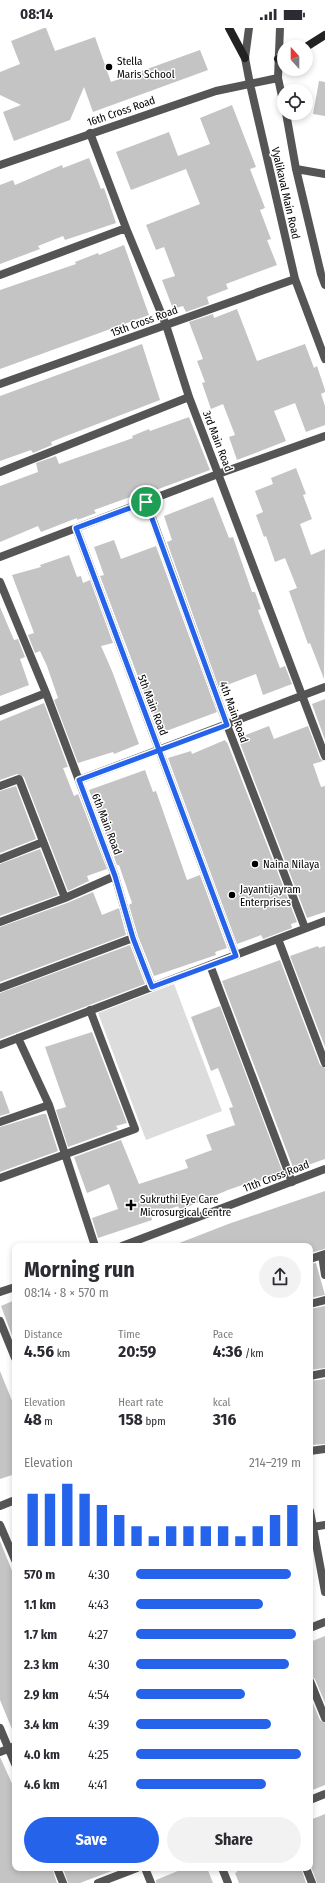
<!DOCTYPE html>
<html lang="en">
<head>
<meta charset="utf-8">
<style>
	body { margin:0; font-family:"Fira Sans Condensed",sans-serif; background:#f2f2f3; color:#2b2b33; height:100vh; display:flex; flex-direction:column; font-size:15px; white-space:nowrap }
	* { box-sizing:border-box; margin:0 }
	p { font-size:13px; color:#7c7c81 }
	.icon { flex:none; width:22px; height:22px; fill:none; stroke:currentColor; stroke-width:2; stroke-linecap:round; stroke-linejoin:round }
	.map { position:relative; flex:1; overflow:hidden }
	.side { position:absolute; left:12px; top:1215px; width:301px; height:628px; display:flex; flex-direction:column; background:#fff; border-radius:8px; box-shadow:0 2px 6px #0003 }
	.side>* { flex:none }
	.needle { width:26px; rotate:339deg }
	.tools { position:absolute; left:277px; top:12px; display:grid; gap:8px }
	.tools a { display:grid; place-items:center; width:36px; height:36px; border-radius:50%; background:#fff; box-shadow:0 2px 6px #0003; font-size:20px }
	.pin { position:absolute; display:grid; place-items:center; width:34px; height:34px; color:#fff; margin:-17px; border:2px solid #fff; border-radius:50%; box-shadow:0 1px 4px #0007 }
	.round { display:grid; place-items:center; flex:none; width:42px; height:42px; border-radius:21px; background:#f2f2f3 }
	.headline { display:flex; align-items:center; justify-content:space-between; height:68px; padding:0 12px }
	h1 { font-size:22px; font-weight:700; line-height:30px }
	.metrics { display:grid; grid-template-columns:repeat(3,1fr); gap:6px; height:68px; padding:4px 12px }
	.metrics div { display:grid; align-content:center }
	.metrics b { font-size:17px; font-weight:700 }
	.metrics small { font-size:11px; font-weight:400 }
	.metrics p { font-size:11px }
	.chart { height:112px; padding:8px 12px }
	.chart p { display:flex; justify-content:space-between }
	.chart svg { width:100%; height:72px; margin-top:4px; stroke:#2563eb; stroke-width:6 }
	.action { display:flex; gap:8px; margin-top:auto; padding:8px 12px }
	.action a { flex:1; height:46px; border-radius:24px; background:#2563eb; color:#fff; font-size:16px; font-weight:700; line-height:46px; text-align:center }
	.action a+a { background:#f2f2f3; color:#2b2b33 }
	ul { padding:0 12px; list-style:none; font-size:13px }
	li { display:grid; grid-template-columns:64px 48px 1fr; align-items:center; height:30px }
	li i { height:10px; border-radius:5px; background:#2563eb }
	.status { display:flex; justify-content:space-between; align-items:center; height:28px; padding:0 20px; background:#fff; direction:ltr }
	.status svg { height:11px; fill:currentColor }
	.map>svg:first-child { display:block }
	.green { fill:#dcdcdc }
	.building { fill:#c4c4c4 }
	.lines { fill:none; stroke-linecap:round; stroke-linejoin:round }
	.minor { stroke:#555; stroke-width:8 }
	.tertiary { stroke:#555; stroke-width:8 }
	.secondary { stroke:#222; stroke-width:8 }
	.route-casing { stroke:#fff; stroke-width:8 }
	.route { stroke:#2563eb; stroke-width:5 }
	.poi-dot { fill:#000; stroke:#fff; stroke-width:1.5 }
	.labels { text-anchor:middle; stroke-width:3; stroke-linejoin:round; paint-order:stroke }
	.poi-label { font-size:11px; fill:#000; stroke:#fff; text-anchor:start }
	.street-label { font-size:11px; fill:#000; stroke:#fff }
</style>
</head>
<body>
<div class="status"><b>08:14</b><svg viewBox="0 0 49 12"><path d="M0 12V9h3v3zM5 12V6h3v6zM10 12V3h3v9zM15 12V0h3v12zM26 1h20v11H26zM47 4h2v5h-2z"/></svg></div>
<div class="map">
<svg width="325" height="1855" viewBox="0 0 325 1855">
	<rect width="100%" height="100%" fill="#fff"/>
	<!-- green -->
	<path class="green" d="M174 956 222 1083 146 1112 98 985Z"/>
	<!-- building -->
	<path class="building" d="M44 0H46L55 23 95 9 111 54 200 22 208 42 93 84 84 59 70 92 14 113 3 84 21 77 0 67V44L20 36 11 13Z
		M319 53 325 54V88L313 86Z
		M232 77 256 139 250 141 265 180 260 182 271 211 267 212 277 237 226 256 228 261 207 269 209 276 186 284 183 278 173 281 162 252 175 248 164 219 156 222 146 197 200 176 186 141 131 162 116 124 169 104 178 128 210 116 200 90Z
		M89 130 101 161 104 160 116 195 65 212 63 208 38 218 40 221 0 236V157L13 152 15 157 62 137 63 140Z
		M124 217 149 287 0 341V262L76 236 75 234 98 225 99 227Z
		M237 281 257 333 305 316 314 340 317 338 325 362V364L321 366 325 378V397L306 404 295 375 274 383 286 413 237 432 229 409 235 407 223 376 211 381 202 355 205 354 197 333 203 331 189 294 213 286 214 290Z
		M142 316 160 372 66 408 51 414 52 417 33 425 31 422 0 433V368Z
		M189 389 210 442 134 470 133 468 94 482 96 485 77 492V490L41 504 38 498 0 514V458L38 444 36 435 56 428 59 436 133 410 132 408 149 401 150 403Z
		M296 440 306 466 303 467 312 491 300 496 311 527 325 521 324 651 310 615 308 616 289 563 297 560 285 530 275 534 266 508 264 509 256 487 263 484 255 463 273 456 271 450Z
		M213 469 229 510 233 509 252 564H255L261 581 258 582 280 640 285 638 292 656 263 667 256 646 219 660 167 514 172 512 164 488Z
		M114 512 121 531 156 518 217 684 161 705 154 685 152 686 100 548 104 547 94 519Z
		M69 527 77 549 81 548 83 555 90 552 113 615 101 618 112 643 139 716 114 726 113 724 78 735 54 672 58 670 47 638 40 623 35 625 28 607 34 605 12 547 41 539 40 537Z
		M0 579 14 612 18 611 25 629 20 631 29 657 0 668Z
		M325 671V712L312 676Z
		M44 675 68 739 63 740 74 768 78 766 107 841 87 848 89 853 68 863 24 749 17 746 0 752V693Z
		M269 698 274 711 308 698 320 730 323 733 313 736 321 759 325 758V884L307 890 238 710Z
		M225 712 226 714H227L297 894 291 896 292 900 263 911 261 907 237 916 168 730 191 723 192 726Z
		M145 742 153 764 156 763 187 852 200 847 227 920 215 924 216 927 154 948 138 908 129 877 132 875 119 837H117L89 762Z
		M16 758 36 811 0 825V763Z
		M40 821 58 867 0 888V836Z
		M93 864 102 887 119 880 126 907 0 954V899L67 875Z
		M130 917 145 956 0 1011V965Z
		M318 918 319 920 325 918V1019L290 928Z
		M280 932 320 1037 325 1040V1131L294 1142 222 953Z
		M220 978 283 1145 252 1156 251 1154 228 1162 180 1182 178 1178 151 1188 152 1192 98 1210 92 1190 118 1181 109 1156 87 1165 74 1129 121 1112 139 1156 188 1140 185 1132 212 1122 206 1107 235 1097 229 1080 233 1079 218 1040 211 1043 191 989Z
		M92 1004 127 1095 116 1098 118 1101 68 1119 56 1082 66 1079 45 1019Z
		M0 1063H2L10 1085 0 1088Z
		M43 1086H46L58 1123 0 1144V1099Z
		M325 1163V1221L310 1225V1218H175L174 1217 231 1195Z
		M316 1235 325 1267 310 1270V1236Z
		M15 1272V1312L14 1313 1 1278Z
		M325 1278V1340L310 1342V1281Z
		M0 1343 15 1380V1446L0 1451Z
		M325 1351V1416L310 1417V1353Z
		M0 1513 15 1550 14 1706 0 1672Z
		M325 1608V1675L315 1651 310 1648V1614Z
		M310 1668 320 1692 325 1695V1757L310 1763Z
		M0 1729 15 1762V1840H52L57 1855H0Z
		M325 1786V1855H317L310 1836V1792Z
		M63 1840H116L117 1841 80 1855H68Z
		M185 1840H207L213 1855H156V1852Z
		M236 1840H301L306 1855H239L235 1845 237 1844Z"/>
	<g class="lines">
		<!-- minor -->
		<path class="minor" d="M90 105 126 200 166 297 189 369 325 728
			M0 247 126 200
			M0 444 189 369
			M146 473 227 697 305 900
			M76 500 236 928
			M0 529 218 446 325 408
			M0 554 46 665 115 848 133 910 152 959
			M0 683 46 665
			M79 752 325 659
			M0 758 19 751 65 870
			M0 831 43 814
			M0 894 65 870 115 848
			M278 911 325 1035
			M210 937 292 1154
			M0 960 133 910
			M18 1010 49 1077 95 1218
			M0 1017 325 893
			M0 1094 49 1077
			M0 1150 135 1101 90 982
			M322 1227 325 1247
			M310 1231 325 1226
			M310 1276 325 1272
			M0 1293 15 1330
			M310 1348 325 1345
			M310 1423 325 1421
			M0 1478 15 1472
			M310 1483 325 1564
			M0 1497 15 1532
			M313 1499 325 1497
			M310 1600 325 1594
			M310 1653 325 1690
			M0 1700 15 1736
			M0 1724 15 1718
			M310 1772 325 1766
			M57 1840 63 1855
			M145 1840 151 1855
			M222 1840 228 1855
			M306 1840 312 1855
			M98 1855 137 1840"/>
		<!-- tertiary -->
		<path class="tertiary" d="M249 0 245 30 250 56 295 251 325 331
			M280 0 278 50 284 78
			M286 85 296 141 321 246 325 257
			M0 137 216 63 278 50
			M296 141 325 146
			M0 356 295 251
			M122 1218 325 1141
			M0 1264 15 1259"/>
		<!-- secondary -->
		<path class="secondary" d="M229 0 245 30
			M306 19 325 7
			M278 31 284 29"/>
	</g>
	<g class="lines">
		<defs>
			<path id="route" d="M146 474 227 697 79 752 115 848 133 910 152 959 236 928 76 500 146 474"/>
		</defs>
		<!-- route casing -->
		<use href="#route" class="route-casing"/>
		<!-- route -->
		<use href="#route" class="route"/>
	</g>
	<!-- markers -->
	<g class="poi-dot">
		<circle cx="109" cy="39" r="4"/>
		<circle cx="255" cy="836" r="4"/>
		<circle cx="232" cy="867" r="4"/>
		<path d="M129 1171h4v4h4v4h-4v4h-4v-4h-4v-4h4z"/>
	</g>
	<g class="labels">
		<!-- poi labels -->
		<g class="poi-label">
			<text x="117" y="37">Stella<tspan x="117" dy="13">Maris School</tspan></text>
			<text x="263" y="840">Naina Nilaya</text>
			<text x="240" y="865">Jayantijayram<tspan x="240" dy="13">Enterprises</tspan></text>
			<text x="140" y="1175">Sukruthi Eye Care<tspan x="140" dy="13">Microsurgical Centre</tspan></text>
		</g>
		<!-- street labels -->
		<g class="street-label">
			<text transform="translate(121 83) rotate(-19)" y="4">16th Cross Road</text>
			<text transform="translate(286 165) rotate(77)" y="4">Vyalikaval Main Road</text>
			<text transform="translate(144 293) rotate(-20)" y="4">15th Cross Road</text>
			<text transform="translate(218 413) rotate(69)" y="4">3rd Main Road</text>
			<text transform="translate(153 677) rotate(69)" y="4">5th Main Road</text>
			<text transform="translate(234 684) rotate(70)" y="4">4th Main Road</text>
			<text transform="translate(107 796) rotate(69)" y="4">6th Main Road</text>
			<text transform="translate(276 1148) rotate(-21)" y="4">11th Cross Road</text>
		</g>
	</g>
</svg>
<div class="tools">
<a><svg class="needle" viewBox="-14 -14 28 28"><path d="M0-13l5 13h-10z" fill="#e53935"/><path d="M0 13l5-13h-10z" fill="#7c7c81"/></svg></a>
<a><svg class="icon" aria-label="locate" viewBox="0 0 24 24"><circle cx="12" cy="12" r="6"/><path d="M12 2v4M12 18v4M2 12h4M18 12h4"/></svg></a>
</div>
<div class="pin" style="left:146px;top:474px;background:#1e9e55"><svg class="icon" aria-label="arrive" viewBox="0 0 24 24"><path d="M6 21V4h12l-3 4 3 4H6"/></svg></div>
<section class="side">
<div class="headline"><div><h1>Morning run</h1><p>08:14 · 8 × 570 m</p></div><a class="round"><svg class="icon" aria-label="share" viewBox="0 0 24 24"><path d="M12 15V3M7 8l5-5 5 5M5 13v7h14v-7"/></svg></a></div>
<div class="metrics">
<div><p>Distance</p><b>4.56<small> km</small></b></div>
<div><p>Time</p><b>20:59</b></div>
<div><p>Pace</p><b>4:36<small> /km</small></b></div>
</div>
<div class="metrics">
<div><p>Elevation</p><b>48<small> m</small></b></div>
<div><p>Heart rate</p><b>158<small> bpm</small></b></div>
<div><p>kcal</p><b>316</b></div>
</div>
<div class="chart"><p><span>Elevation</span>214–219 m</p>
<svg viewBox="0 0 160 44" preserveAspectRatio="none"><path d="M5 44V12M15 44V12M25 44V6M35 44V12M45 44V19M55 44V25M65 44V32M75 44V38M85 44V32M95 44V32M105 44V32M115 44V32M125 44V38M135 44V32M145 44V25M155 44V19"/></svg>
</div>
<ul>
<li><b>570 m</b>4:30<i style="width:94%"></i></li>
<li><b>1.1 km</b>4:43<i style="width:77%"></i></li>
<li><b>1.7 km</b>4:27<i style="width:97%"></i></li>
<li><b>2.3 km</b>4:30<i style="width:93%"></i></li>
<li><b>2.9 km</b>4:54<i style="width:66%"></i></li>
<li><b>3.4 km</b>4:39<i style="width:82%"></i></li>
<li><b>4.0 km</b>4:25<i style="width:100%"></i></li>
<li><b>4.6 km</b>4:41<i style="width:79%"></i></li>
</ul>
<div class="action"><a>Save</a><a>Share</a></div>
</section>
</div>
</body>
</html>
